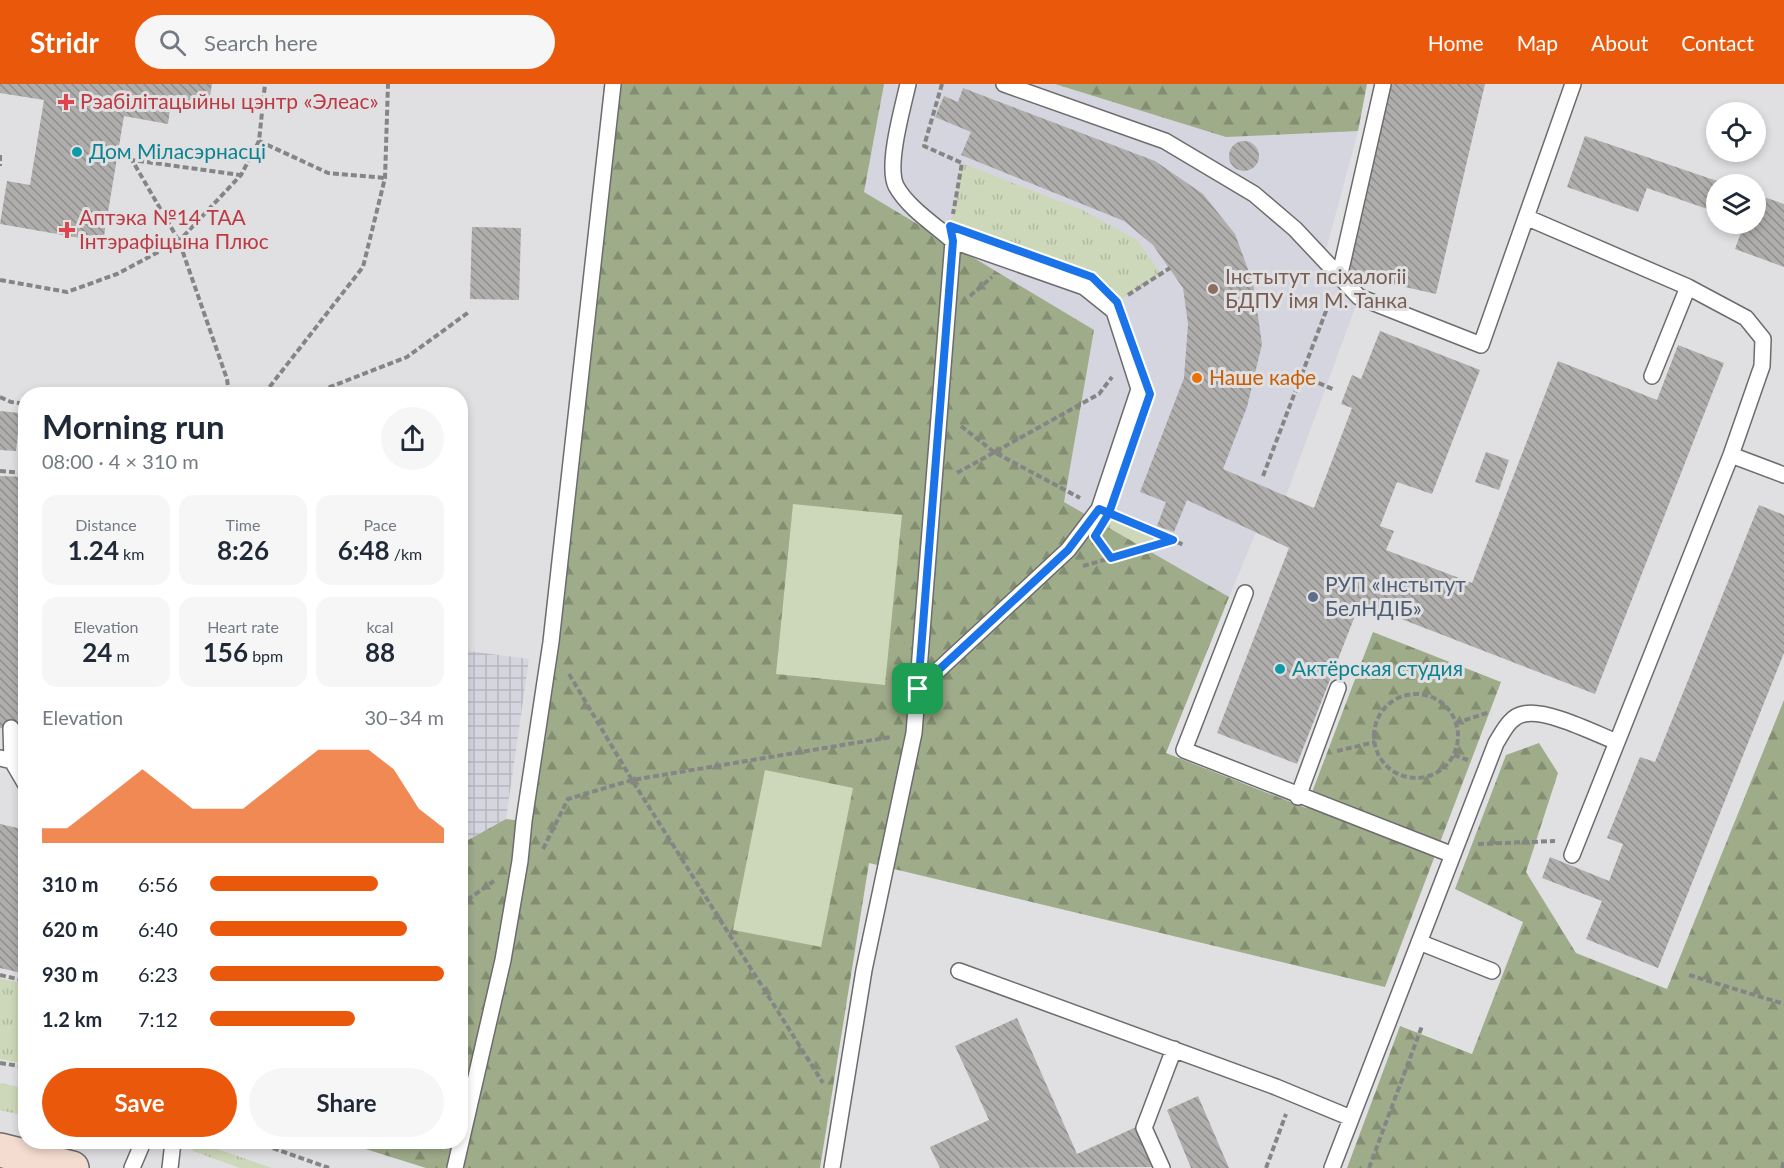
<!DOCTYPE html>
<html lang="en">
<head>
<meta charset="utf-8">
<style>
	body { margin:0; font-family:Lato,sans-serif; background:#f6f6f7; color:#1f2937; height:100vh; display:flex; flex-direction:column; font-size:22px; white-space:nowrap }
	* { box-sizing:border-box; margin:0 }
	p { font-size:20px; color:#747a83 }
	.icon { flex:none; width:33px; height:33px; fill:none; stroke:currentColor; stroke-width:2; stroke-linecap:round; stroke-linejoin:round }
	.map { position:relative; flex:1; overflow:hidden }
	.drawer { position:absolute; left:18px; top:303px; width:450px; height:762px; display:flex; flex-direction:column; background:#fff; border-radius:24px; box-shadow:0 3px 9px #0003 }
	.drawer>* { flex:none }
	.fabs { position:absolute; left:1706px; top:18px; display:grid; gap:12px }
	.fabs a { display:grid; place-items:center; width:60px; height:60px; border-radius:50%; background:#fff; box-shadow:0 3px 9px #0003; font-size:30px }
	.pin { position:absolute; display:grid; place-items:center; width:51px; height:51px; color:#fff; margin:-26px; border-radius:12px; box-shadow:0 3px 9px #0006 }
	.round { display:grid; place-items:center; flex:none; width:63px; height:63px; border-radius:32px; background:#f6f6f7 }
	.head { display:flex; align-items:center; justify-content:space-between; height:102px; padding:0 24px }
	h1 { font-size:33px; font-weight:700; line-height:45px }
	.stats { display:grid; grid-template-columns:repeat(3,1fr); gap:9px; height:102px; padding:6px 24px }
	.stats div { display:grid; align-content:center; border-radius:15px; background:#f6f6f7; text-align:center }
	.stats b { font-size:26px; font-weight:700 }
	.stats small { font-size:16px; font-weight:400 }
	.stats p { font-size:16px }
	.chart { height:168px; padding:12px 24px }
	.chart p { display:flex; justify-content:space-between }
	.chart svg { width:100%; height:108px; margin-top:6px; fill:#ea580c; opacity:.7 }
	.button { display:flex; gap:12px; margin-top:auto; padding:12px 24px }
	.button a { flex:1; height:69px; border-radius:36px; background:#ea580c; color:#fff; font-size:24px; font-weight:700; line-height:69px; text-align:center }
	.button a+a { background:#f6f6f7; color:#1f2937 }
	ul { padding:0 24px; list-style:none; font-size:20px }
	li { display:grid; grid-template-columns:96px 72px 1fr; align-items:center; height:45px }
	li i { height:15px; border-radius:8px; background:#ea580c }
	header { display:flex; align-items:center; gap:36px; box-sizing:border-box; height:84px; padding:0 30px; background:#ea580c; color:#fff }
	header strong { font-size:28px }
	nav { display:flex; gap:33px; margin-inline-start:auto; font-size:21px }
	.search { width:420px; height:54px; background:#f6f6f7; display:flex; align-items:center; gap:15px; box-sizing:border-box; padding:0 21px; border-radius:33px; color:#747a83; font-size:22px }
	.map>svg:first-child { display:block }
	.industrial { fill:url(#industrial-grid) }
	.built { fill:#d4d5de }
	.grass { fill:url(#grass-tufts) }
	.forest { fill:url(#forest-firs) }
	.pitch { fill:#ccd8b9 }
	.building { fill:url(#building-back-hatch) }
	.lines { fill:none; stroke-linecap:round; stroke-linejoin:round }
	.lane-casing { stroke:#6c6c6e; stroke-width:18 }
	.secondary-casing { stroke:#6c6c6e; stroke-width:36 }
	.path { stroke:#858586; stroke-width:4; stroke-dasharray:6 3; stroke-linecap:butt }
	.lane { stroke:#fff; stroke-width:15 }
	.secondary { stroke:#f4dcd0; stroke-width:33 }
	.route-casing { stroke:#fff; stroke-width:12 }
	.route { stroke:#1a73e8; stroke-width:8 }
	.health-dot { fill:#e0444e; stroke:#e0e0e2; stroke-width:2 }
	.culture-dot { fill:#0f9aa8; stroke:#e0e0e2; stroke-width:2 }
	.education-dot { fill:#8d6e63; stroke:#e0e0e2; stroke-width:2 }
	.food-dot { fill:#e8710a; stroke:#e0e0e2; stroke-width:2 }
	.service-dot { fill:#5c6f8a; stroke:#e0e0e2; stroke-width:2 }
	.labels { text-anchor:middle; stroke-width:6; stroke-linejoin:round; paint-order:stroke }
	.health-label { font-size:21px; fill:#be3a42; stroke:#e0e0e2; text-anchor:start }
	.culture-label { font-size:21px; fill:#0d838f; stroke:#e0e0e2; text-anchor:start }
	.education-label { font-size:21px; fill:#785e54; stroke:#e0e0e2; text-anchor:start }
	.food-label { font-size:21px; fill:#c56008; stroke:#e0e0e2; text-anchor:start }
	.service-label { font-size:21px; fill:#4e5e75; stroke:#e0e0e2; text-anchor:start }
</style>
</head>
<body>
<header>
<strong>Stridr</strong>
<div class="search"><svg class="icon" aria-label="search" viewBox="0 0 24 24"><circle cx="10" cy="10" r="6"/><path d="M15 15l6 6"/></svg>Search here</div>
<nav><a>Home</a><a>Map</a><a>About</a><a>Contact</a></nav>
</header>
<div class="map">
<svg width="1784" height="1084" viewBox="0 0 1784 1084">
	<defs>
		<pattern id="industrial-grid" width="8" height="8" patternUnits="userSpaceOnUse" patternTransform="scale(1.5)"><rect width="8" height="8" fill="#d4d5de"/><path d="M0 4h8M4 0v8" fill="none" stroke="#b6b7bf"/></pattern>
		<pattern id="grass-tufts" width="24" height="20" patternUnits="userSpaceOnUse" patternTransform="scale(1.5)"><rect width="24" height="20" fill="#ccd8b9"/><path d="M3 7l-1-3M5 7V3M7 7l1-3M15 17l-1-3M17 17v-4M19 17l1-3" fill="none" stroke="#b0baa0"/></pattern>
		<pattern id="forest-firs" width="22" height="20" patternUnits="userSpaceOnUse" patternTransform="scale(1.5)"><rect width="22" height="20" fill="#9fac8a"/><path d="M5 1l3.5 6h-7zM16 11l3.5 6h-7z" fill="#828d71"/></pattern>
		<pattern id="building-back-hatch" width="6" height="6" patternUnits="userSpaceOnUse" patternTransform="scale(1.5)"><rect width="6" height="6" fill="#afaead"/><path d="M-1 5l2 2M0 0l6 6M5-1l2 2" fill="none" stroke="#8f8e8d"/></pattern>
	</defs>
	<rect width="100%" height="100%" fill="#e0e0e2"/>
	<!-- industrial -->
	<path class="industrial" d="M461 566 529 575 506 735 461 760Z"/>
	<!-- built -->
	<path class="built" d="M604 0H1367L1358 47 1323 177 1359 213 1286 412 1223 385 1256 448 1165 669Z"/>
	<!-- grass -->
	<path class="grass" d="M962 79 1082 126 1137 156 1161 190 1117 218 1092 193 950 143Z
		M1109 429 1173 456 1111 474 1095 452Z
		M0 894 25 900V980L0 975Z
		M0 999 25 1004V1032L0 1026Z
		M189 1058H197L272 1084H240L193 1067Z"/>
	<!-- forest -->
	<path class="forest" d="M604 0H884L864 108 1094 246 1064 418 1229 513 1166 669 1306 724 1373 548 1501 598 1385 903 869 779 820 1084H426L343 1058H460L461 760 506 735 523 737 551 558Z
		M1055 0H1367L1358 47 1226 53Z
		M1784 616V1084H1347L1400 942 1472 970 1523 838 1455 805 1506 671 1539 659 1558 689 1526 788 1576 869 1667 905Z"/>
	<!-- pitch -->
	<path class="pitch" d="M793 420 902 431 885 601 776 590Z
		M765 686 853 704 821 863 733 846Z"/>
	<!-- building -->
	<path class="building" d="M0 0H212L208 24 171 18 168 40 124 32 103 158 0 140 7 97 30 101 44 16 0 9Z
		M1391 0H1485L1436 210 1347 190Z
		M963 4 1155 77 1203 110 1235 150 1253 199 1262 260 1247 323 1223 385 1314 424 1352 324 1341 320 1352 291 1361 295 1380 247 1480 286 1432 410 1397 398 1380 442 1394 447 1386 466 1472 499 1558 277 1657 316 1678 261 1724 279 1595 610 1360 519 1297 680 1217 649 1289 464 1187 416 1174 448 1157 442 1166 418 1140 408 1184 294 1188 240 1183 204 1153 161 1124 137 961 71 971 48 935 33 944 12 958 18Z
		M1585 52 1726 100H1716V128L1647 104 1638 128 1567 103Z
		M1229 72a15 15 0 1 1 30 0a15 15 0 1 1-30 0Z
		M1755 110 1784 120V183L1735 165 1744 140H1755Z
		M472 143 521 144 519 216 470 215Z
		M0 327 20 329 16 367 0 366Z
		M1486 368 1509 376 1499 406 1475 398Z
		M0 392 26 393V645L0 644Z
		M1759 421 1784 431V569L1658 884 1586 855 1602 817 1542 794 1550 773 1609 797 1623 760 1607 754 1640 673 1655 678Z
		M0 740 26 746V890L0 884Z
		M1017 934 1077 1070 1136 1043 1154 1083 940 1084 930 1063 989 1036 955 962Z
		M1198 1012 1229 1084H1191L1167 1026Z"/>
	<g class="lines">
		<defs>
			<path id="lane" d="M908 0C903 23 886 81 896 102 908 124 935 141 953 157
				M1004 0 1165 57 1254 110 1295 145 1359 213 1481 261 1573 0
				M1339 194 1383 0
				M1652 292 1688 203
				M1731 371 1784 391
				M1245 509 1184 666 1453 771
				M11 644 12 677
				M0 674 12 677 26 701
				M1298 713 1338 604
				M1572 771 1617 658
				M1419 858 1492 887
				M959 887 1276 1003 1351 1034
				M132 1084 143 1058
				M170 1084 173 1058
				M455 1084 503 876 520 777 524 737 551 558 613 0
				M832 1084 864 886 914 649 953 157 1084 203 1114 227 1139 305 1099 425 1068 466 918 605
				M1162 1084 1144 1044 1174 965
				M1332 1084 1496 659C1503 648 1510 632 1524 630 1547 625 1594 649 1617 658L1731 371 1762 282 1763 255 1746 234 1688 203 1528 134"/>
			<path id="secondary" d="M0 1066 72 1084"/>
		</defs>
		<!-- lane casing -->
		<use href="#lane" class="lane-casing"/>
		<!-- secondary casing -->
		<use href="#secondary" class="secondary-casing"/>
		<!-- path -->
		<path class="path" d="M942 0 924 62 962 79 953 130
			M259 57 328 89 385 94
			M0 71V82
			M0 196 67 208 117 190 179 157 241 91 259 57 265 0
			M1128 211 1170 184
			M970 212 992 193
			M1302 292 1335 306
			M229 310 227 295 179 157 132 76 240 91
			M264 310 363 183 385 94 388 0
			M312 310 407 273 469 228
			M0 313 11 318 26 320
			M961 342 994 368 1080 414
			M0 387 26 389
			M957 389 1099 310 1112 293
			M1263 392 1331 214
			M1119 433 1184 461
			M1099 458 1111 474
			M1083 482 1173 456
			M569 590 632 696 823 999
			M1374 652a42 42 0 1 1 84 0a42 42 0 1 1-84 0Z
			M1456 639 1490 628
			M1337 667 1375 658
			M1454 671 1468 676
			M1478 760 1555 757
			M543 765 568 715 632 696 891 653
			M460 821 494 797
			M0 891 26 897
			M1689 891 1784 920
			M0 979 26 983
			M256 1058 329 1084
			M1266 1084 1286 1030
			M1369 1084 1422 942
			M1782 1084 1784 1076"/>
		<!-- lane -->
		<use href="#lane" class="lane"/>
		<!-- secondary -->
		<use href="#secondary" class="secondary"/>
	</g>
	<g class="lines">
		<defs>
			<path id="route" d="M918 605 1068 466 1099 425 1109 429 1173 456 1111 474 1095 452 1109 429 1150 310 1117 218 1092 193 950 142 953 157 918 605"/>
		</defs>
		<!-- route casing -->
		<use href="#route" class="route-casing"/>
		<!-- route -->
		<use href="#route" class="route"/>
	</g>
	<!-- markers -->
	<g class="health-dot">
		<path d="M63 9h6v6h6v6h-6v6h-6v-6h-6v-6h6z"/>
		<path d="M64 137h6v6h6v6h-6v6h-6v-6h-6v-6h6z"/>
	</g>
	<g class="culture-dot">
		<circle cx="77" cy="68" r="6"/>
		<circle cx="1280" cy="585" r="6"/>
	</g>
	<circle class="education-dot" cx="1213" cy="205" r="6"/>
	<circle class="food-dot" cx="1197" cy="294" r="6"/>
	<circle class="service-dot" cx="1313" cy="513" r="6"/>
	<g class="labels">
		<!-- health labels -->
		<g class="health-label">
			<text x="80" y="25">Рэабілітацыйны цэнтр «Элеас»</text>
			<text x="79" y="141">Аптэка №14 ТАА<tspan x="79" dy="24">Інтэрафіцына Плюс</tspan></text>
		</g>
		<!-- culture labels -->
		<g class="culture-label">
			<text x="89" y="75">Дом Міласэрнасці</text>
			<text x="1292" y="592">Актёрская студия</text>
		</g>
		<!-- education labels -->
		<g class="education-label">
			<text x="1225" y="200">Інстытут псіхалогіі<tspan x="1225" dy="24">БДПУ імя М. Танка</tspan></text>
		</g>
		<!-- food labels -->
		<g class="food-label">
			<text x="1209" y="301">Наше кафе</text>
		</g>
		<!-- service labels -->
		<g class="service-label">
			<text x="1325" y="508">РУП «Інстытут<tspan x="1325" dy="24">БелНДІБ»</tspan></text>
		</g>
	</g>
</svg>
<div class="fabs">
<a><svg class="icon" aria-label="locate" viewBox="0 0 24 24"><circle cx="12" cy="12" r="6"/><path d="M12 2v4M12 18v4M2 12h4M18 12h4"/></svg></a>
<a><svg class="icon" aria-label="layers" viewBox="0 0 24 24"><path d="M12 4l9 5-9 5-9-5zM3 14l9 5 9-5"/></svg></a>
</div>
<div class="pin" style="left:918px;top:605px;background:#1e9e55"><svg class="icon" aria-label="arrive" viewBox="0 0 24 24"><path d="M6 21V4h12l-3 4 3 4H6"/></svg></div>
<section class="drawer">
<div class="head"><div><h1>Morning run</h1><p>08:00 · 4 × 310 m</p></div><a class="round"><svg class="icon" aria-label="share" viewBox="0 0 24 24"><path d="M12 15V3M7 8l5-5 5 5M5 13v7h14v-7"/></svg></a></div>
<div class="stats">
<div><p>Distance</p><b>1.24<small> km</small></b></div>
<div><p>Time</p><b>8:26</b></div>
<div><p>Pace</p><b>6:48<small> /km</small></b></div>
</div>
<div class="stats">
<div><p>Elevation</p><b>24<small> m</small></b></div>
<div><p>Heart rate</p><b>156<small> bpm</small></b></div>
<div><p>kcal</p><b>88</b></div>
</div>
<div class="chart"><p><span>Elevation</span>30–34 m</p>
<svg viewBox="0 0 160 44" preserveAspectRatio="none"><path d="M0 44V38L10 38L20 30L30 22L40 14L50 22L60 30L70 30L80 30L90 22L100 14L110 6L120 6L130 6L140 14L150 30L160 38V44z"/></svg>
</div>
<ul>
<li><b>310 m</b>6:56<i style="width:72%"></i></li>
<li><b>620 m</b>6:40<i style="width:84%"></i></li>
<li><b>930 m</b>6:23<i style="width:100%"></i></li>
<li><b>1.2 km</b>7:12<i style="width:62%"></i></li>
</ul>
<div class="button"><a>Save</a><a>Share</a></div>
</section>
</div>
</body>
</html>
